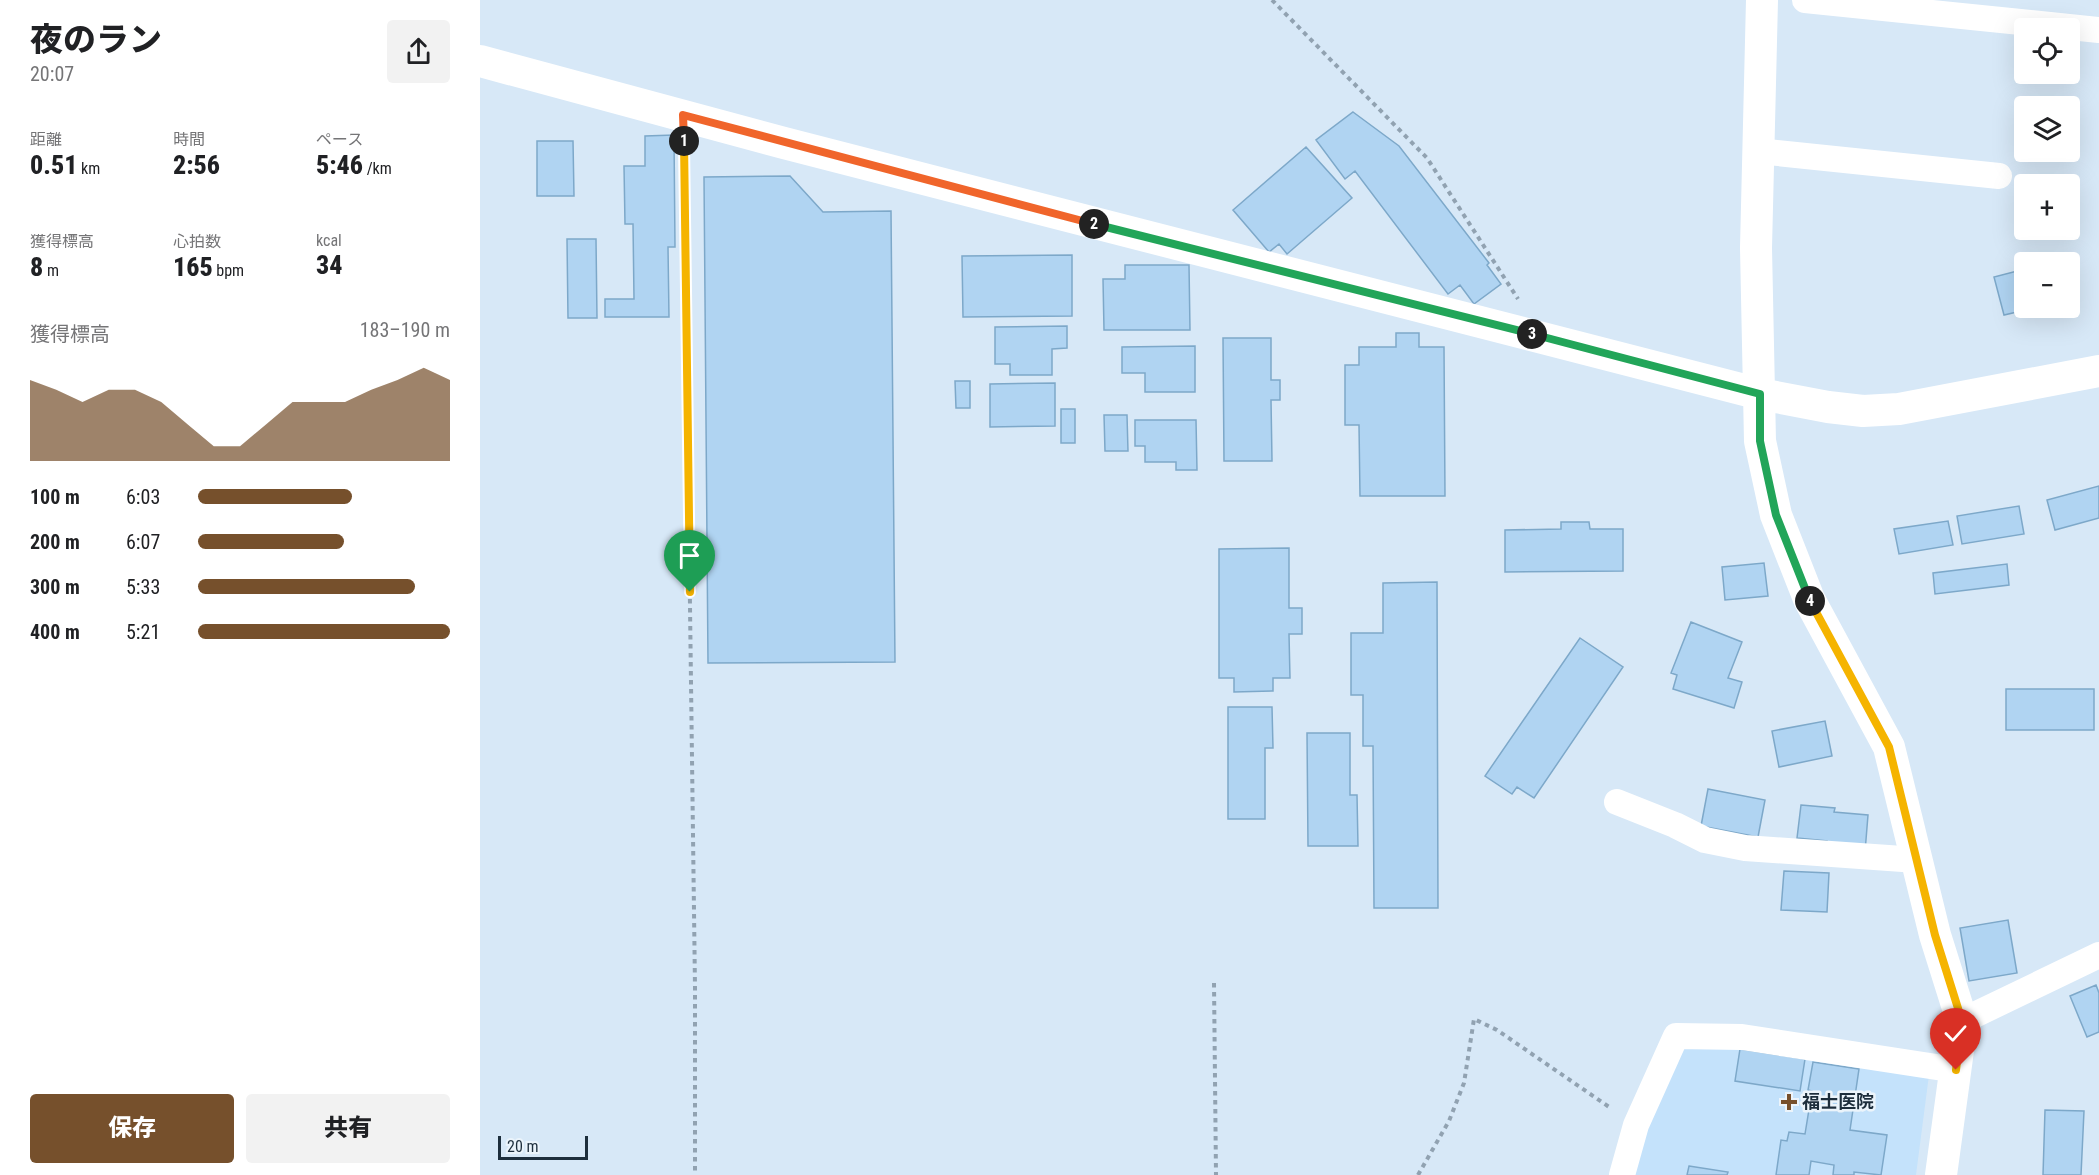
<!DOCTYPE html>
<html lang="ja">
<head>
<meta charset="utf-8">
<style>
	body { margin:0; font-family:"Roboto Condensed","Noto Sans JP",sans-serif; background:#f2f2f2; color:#202124; height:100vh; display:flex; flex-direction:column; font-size:22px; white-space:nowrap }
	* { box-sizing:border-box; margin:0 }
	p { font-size:20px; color:#757577 }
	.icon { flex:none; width:33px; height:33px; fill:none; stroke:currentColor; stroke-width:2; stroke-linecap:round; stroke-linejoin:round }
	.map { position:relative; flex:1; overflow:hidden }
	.panel { display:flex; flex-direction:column; background:#fff; width:480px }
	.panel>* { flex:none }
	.tools { position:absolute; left:1534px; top:18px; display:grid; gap:12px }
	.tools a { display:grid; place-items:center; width:66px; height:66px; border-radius:6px; background:#fff; box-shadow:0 6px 24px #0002; font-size:30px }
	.scale { position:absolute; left:18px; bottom:15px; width:90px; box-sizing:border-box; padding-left:6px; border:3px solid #1d2e3c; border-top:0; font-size:16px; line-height:21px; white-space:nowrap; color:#1d2e3c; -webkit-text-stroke:4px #ebf4fb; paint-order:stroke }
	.pin { position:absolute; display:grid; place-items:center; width:51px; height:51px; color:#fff; margin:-62px -26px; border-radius:50% 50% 50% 0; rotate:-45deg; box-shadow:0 0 6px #0007 }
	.pin .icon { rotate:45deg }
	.km { position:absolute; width:30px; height:30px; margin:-15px; border-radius:50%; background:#222; color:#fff; font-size:16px; line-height:30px; text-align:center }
	.round { display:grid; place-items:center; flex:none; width:63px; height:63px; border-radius:6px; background:#f2f2f2 }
	.summary { display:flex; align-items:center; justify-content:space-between; height:102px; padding:0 30px }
	h1 { font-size:33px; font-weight:800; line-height:45px }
	.figures { display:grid; grid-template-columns:repeat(3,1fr); gap:9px; height:102px; padding:6px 30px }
	.figures div { display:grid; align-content:center }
	.figures b { font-size:26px; font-weight:800 }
	.figures small { font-size:16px; font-weight:400 }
	.figures p { font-size:16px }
	.chart { height:168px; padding:12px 30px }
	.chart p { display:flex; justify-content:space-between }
	.chart svg { width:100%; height:108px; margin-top:6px; fill:#76502c; opacity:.7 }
	.action { display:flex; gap:12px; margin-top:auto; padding:12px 30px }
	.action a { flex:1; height:69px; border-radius:6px; background:#76502c; color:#fff; font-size:24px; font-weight:800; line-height:69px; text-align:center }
	.action a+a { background:#f2f2f2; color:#202124 }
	ul { padding:0 30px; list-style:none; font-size:20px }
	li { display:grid; grid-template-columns:96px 72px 1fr; align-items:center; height:45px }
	li i { height:15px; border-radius:8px; background:#76502c }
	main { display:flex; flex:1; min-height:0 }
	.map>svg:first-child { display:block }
	.built { fill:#c4e2fb }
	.building { fill:#b0d4f2; stroke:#7da8c9; stroke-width:1.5 }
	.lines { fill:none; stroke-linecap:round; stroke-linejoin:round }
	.path { stroke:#91a2b1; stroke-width:4; stroke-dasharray:4.5 4.5; stroke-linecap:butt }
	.minor { stroke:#fff; stroke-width:26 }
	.tertiary { stroke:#fff; stroke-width:32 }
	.split-1-casing { stroke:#fff; stroke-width:12 }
	.split-2-casing { stroke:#fff; stroke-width:12 }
	.split-3-casing { stroke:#fff; stroke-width:12 }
	.split-4-casing { stroke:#fff; stroke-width:12 }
	.split-5-casing { stroke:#fff; stroke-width:12 }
	.split-1 { stroke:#f5b400; stroke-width:8 }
	.split-2 { stroke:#f0652b; stroke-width:8 }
	.split-3 { stroke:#22a559; stroke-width:8 }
	.split-4 { stroke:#22a559; stroke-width:8 }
	.split-5 { stroke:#f5b400; stroke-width:8 }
	.poi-dot { fill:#76502c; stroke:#ebf4fb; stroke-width:2 }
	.labels { text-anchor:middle; stroke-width:5; stroke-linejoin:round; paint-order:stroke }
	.poi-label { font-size:18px; font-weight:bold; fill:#1d2e3c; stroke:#ebf4fb; text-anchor:start }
</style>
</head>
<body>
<main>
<section class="panel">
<div class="summary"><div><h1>夜のラン</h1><p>20:07</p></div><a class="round"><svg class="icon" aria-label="share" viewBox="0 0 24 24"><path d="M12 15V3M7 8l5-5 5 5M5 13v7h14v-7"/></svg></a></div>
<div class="figures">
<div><p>距離</p><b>0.51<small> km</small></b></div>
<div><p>時間</p><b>2:56</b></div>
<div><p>ペース</p><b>5:46<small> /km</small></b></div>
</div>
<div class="figures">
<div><p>獲得標高</p><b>8<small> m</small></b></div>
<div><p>心拍数</p><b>165<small> bpm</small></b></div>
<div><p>kcal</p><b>34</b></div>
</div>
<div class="chart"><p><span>獲得標高</span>183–190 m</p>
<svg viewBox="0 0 160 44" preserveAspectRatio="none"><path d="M0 44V11L10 15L20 20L30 15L40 15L50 20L60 29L70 38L80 38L90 29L100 20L110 20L120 20L130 15L140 11L150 6L160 11V44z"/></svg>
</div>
<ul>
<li><b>100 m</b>6:03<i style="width:61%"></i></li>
<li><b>200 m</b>6:07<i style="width:58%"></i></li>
<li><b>300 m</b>5:33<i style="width:86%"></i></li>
<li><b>400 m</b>5:21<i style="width:100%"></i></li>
</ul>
<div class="action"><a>保存</a><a>共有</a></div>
</section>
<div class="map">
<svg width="1619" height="1175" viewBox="0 0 1619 1175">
	<rect width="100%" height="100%" fill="#d7e8f7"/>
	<!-- built -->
	<path class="built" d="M1206 1041 1449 1075 1436 1175H1147Z"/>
	<!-- building -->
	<path class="building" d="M873 112 919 146 1009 263 1007 265 1021 284 994 304 980 285 968 294 875 171 865 179 836 140Z
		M194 135 195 247H188L189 317H125V299H154L153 224H145L144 166H165V136Z
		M57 141H93L94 196H57Z
		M826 147 872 198 807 254 799 244 789 252 753 210Z
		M310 176 343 212 411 211 415 662 228 663 224 177Z
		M87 239H116L117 318H88Z
		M592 255V316L483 317 482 256Z
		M645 265H709L710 330H624L623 279H645Z
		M1545 269V308H1554L1524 315 1514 277Z
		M587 326V348L572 349V375H530V364H515V327Z
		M916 333H939V347H964L965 496H880L879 425H865V365H879V347H916Z
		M743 338H791V380H800V400H791L792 461H744Z
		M715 346V392H665V373H642V347Z
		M475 381H490V408H476Z
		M575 383V426L510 427V384Z
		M581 409H595V443H581Z
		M624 415H647L648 451H625Z
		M655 420H716L717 470H696V462H665V446H655Z
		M1619 486V518L1575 530 1567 500Z
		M1539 506 1544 534 1482 544 1477 516Z
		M1468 521 1473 545 1419 554 1414 529Z
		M1081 522H1109L1110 529H1143V571L1025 572V530L1081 529Z
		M809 548V608H822V634H809L810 678H793V691L754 692V678H739V549Z
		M1284 563 1288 596 1245 600 1242 567Z
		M1527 564 1529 585 1455 594 1453 573Z
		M957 582 958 908H894L893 746H883V695H871V633H903V583Z
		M1211 622 1262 642 1248 678 1262 682 1254 708 1193 689 1197 675 1191 673Z
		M1100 638 1143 667 1054 798 1037 787 1032 794 1005 776Z
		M1526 689H1614V730H1526Z
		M748 707H792L793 748H785V819H748Z
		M1345 721 1352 756 1299 767 1292 731Z
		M827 733H870V795H877L878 846H828Z
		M1228 789 1285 800 1278 837 1221 826Z
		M1321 805 1355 808 1354 812 1388 815 1385 852 1346 849 1347 841 1317 838Z
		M1304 871 1349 873 1347 912 1301 910Z
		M1528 920 1537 973 1489 981 1480 928Z
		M1616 985 1619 993V1032L1607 1037 1590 996Z
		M1260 1049 1325 1059 1320 1091 1255 1081Z
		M1333 1062 1379 1069 1370 1130 1407 1135 1401 1175 1374 1172V1175H1353L1354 1165 1331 1161 1329 1175H1296L1301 1140 1307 1141 1309 1132 1325 1134 1332 1091 1328 1090Z
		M1565 1110 1604 1111 1601 1175H1563Z
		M1209 1166 1248 1172 1247 1175H1207Z"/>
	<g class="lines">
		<!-- path -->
		<path class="path" d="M792 0 947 158 1038 299
			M204 149 215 987V1175
			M734 983 736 1175
			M938 1175 969 1121 984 1083 994 1019 1017 1030 1132 1109"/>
		<!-- minor -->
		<path class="minor" d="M1325 0 1619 30
			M1278 151 1519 176
			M1137 802 1195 825 1225 840 1265 848 1437 860
			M1482 1021 1619 955
			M1142 1175 1156 1125 1196 1036 1262 1037 1476 1070"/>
		<!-- tertiary -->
		<path class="tertiary" d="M1282 0 1276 248 1280 441 1296 515 1329 599 1409 747 1455 935 1482 1021 1461 1175
			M0 61 304 143 1280 394 1348 407 1383 411 1419 409 1619 371"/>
	</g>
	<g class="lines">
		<defs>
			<path id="split-1" d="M204 141 210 592"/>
			<path id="split-2" d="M204 141 203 115 614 224"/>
			<path id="split-3" d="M614 224 1052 334"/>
			<path id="split-4" d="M1052 334 1280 394V441L1296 515 1330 601"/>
			<path id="split-5" d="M1330 601 1409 747 1455 935 1482 1021 1476 1070"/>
		</defs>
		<!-- split-1 casing -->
		<use href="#split-1" class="split-1-casing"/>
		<!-- split-2 casing -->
		<use href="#split-2" class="split-2-casing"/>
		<!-- split-3 casing -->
		<use href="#split-3" class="split-3-casing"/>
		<!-- split-4 casing -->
		<use href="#split-4" class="split-4-casing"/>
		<!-- split-5 casing -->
		<use href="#split-5" class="split-5-casing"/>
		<!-- split-1 -->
		<use href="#split-1" class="split-1"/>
		<!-- split-2 -->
		<use href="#split-2" class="split-2"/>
		<!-- split-3 -->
		<use href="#split-3" class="split-3"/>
		<!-- split-4 -->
		<use href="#split-4" class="split-4"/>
		<!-- split-5 -->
		<use href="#split-5" class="split-5"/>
	</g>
	<!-- markers -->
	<path class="poi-dot" d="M1306 1093h6v6h6v6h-6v6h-6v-6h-6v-6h6z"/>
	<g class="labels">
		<!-- poi labels -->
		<g class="poi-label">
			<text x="1322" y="1108">福士医院</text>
		</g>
	</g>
</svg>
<div class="tools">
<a><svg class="icon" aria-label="locate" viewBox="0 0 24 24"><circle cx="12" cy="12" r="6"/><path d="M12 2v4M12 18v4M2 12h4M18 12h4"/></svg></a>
<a><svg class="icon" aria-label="layers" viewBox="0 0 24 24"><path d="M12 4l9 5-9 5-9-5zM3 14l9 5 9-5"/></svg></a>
<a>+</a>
<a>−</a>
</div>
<div class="scale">20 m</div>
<div class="pin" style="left:210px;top:592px;background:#1e9e55"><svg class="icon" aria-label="arrive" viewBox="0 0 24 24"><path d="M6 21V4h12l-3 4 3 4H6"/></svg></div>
<div class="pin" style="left:1476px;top:1070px;background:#d93025"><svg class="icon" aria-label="check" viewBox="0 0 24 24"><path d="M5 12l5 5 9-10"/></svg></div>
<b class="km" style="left:204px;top:141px">1</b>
<b class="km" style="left:614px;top:224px">2</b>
<b class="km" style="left:1052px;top:334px">3</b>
<b class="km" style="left:1330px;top:601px">4</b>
</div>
</main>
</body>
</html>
